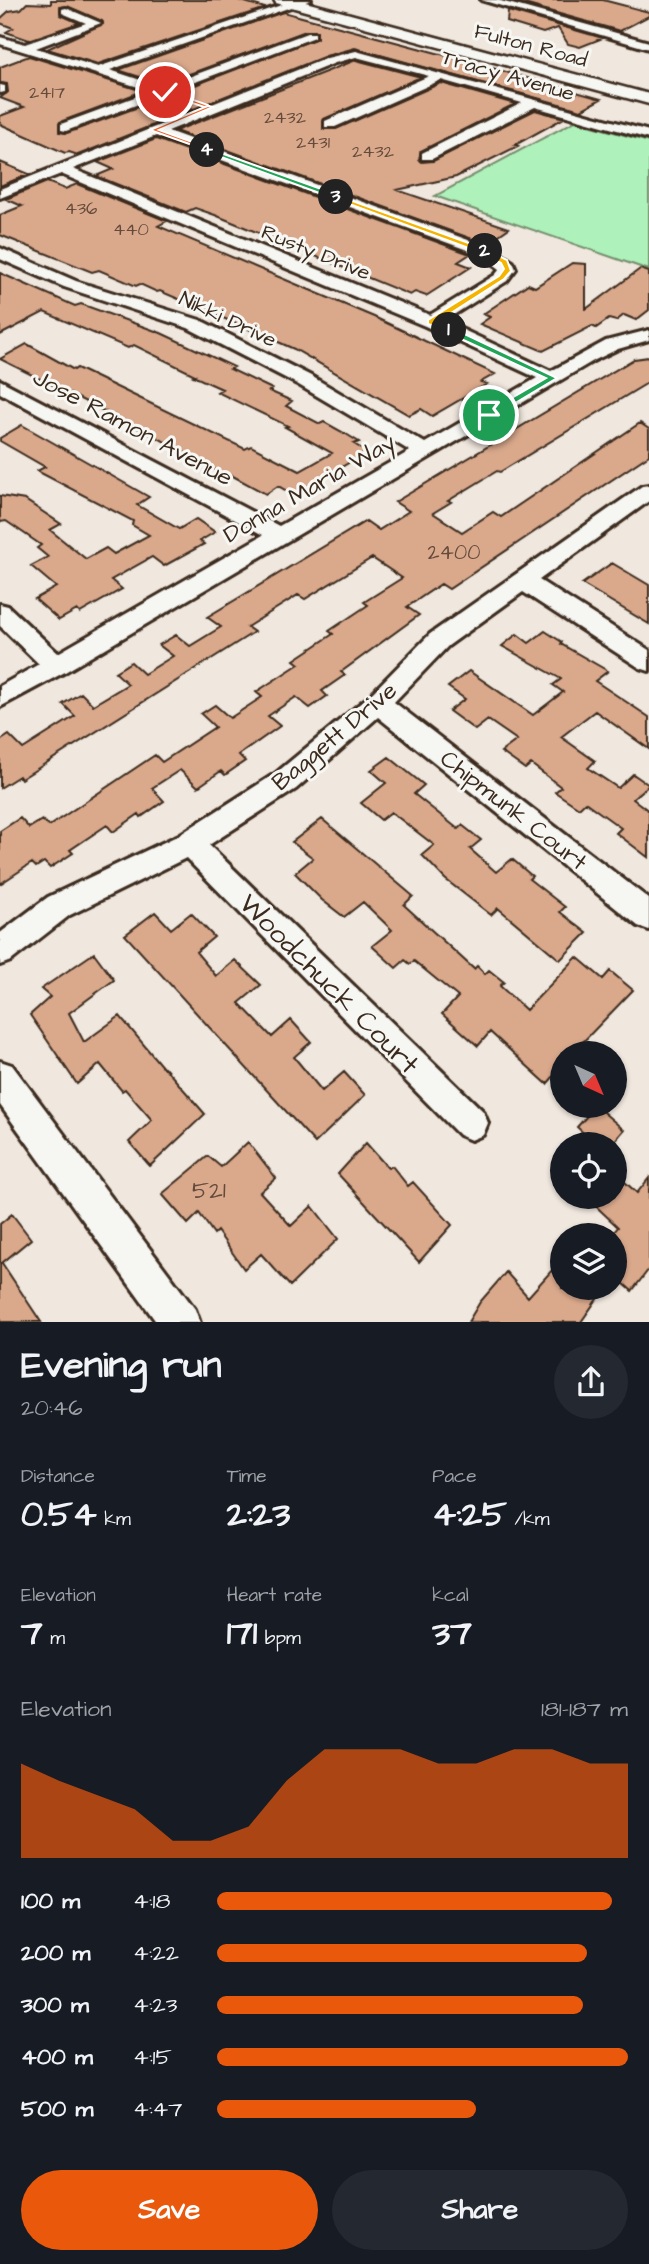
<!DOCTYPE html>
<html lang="en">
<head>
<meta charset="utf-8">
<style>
	body { margin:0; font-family:"Architects Daughter",sans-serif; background:#242831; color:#f1f3f6; height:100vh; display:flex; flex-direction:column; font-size:26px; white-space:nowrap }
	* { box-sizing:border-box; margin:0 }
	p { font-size:23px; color:#9ea1a6 }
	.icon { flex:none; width:38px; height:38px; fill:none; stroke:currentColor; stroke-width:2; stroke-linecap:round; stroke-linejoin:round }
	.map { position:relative; height:1322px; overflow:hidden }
	.sheet { display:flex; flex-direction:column; background:#171b24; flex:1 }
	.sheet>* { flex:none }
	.needle { width:46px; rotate:136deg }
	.tools { position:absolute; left:550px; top:1041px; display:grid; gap:14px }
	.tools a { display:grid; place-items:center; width:77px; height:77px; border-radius:50%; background:#171b24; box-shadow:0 2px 5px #0004; font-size:35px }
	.pin { position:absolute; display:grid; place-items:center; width:60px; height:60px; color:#fff; margin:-30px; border:4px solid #fff; border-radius:50%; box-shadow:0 2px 7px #0007 }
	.km { position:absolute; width:35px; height:35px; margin:-18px; border-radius:50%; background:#222; color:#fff; font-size:19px; line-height:35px; text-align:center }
	.round { display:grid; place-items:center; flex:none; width:74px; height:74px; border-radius:37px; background:#242831 }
	.summary { display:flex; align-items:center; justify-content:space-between; height:119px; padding:0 21px }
	h1 { font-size:38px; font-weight:800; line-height:52px }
	.figures { display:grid; grid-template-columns:repeat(3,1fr); gap:10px; height:119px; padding:7px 21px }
	.figures div { display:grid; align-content:center }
	.figures b { font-size:35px; font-weight:800 }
	.figures small { font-size:19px; font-weight:400 }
	.figures p { font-size:19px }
	.chart { height:196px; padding:14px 21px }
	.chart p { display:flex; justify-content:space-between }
	.chart svg { width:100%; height:126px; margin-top:7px; fill:#ea580c; opacity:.7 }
	.button { display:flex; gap:14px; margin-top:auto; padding:14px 21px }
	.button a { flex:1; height:80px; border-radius:42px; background:#ea580c; color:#fff; font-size:28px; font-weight:800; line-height:80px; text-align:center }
	.button a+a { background:#242831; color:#f1f3f6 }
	ul { padding:0 21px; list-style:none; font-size:23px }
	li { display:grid; grid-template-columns:112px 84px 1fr; align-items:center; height:52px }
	li i { height:18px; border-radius:9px; background:#ea580c }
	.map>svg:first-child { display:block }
	.green { fill:#aef1bb; stroke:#748e6c; stroke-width:2 }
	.building { fill:#daa98c; stroke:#3b2a1e; stroke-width:2 }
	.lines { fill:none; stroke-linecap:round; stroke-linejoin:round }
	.minor-casing { stroke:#3b2a1e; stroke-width:6 }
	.secondary-casing { stroke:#3b2a1e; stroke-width:5 }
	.minor { fill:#f6f6f2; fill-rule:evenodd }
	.secondary { fill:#f6f6f2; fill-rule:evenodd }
	.split-1 { fill:#22a559; stroke:#fff; stroke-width:2 }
	.split-2 { fill:#f5b400; stroke:#fff; stroke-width:2 }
	.split-3 { fill:#f5b400; stroke:#fff; stroke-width:2 }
	.split-4 { fill:#22a559; stroke:#fff; stroke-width:2 }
	.split-5 { fill:#f0652b; stroke:#fff; stroke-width:2 }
	.split-6 { fill:#f0652b; stroke:#fff; stroke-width:2 }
	.labels { text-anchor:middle; stroke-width:6; stroke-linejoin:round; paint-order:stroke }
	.far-number-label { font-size:18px; fill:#634a3a }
	.far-street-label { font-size:21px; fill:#3b2a1e; stroke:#f6f6f2 }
	.number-label { font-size:21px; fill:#634a3a }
	.street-label { font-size:24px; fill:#3b2a1e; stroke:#f6f6f2 }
	.near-number-label { font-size:24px; fill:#634a3a }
	.near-street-label { font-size:28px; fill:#3b2a1e; stroke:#f6f6f2 }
</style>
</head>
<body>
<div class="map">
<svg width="649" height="1323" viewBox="0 0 649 1323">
	<rect width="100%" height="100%" fill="#f0e7de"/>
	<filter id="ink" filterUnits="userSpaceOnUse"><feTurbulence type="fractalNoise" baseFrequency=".0143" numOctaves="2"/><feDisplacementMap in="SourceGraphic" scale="14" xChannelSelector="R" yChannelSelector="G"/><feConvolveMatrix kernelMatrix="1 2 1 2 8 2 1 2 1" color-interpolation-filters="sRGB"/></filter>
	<g filter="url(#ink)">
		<!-- green -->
		<path class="green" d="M575 121 649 142V270L435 196Z"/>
		<!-- building -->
		<path class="building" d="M51 0H238L265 8 98 64 47 49 103 24 102 21 67 6 60 7 61 15 79 23 29 40 6 32 13 28 0 23V19L9 11 21 9 27 3 51 4Z
			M510 0H603L649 12V16L620 31Z
			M508 11 603 38 580 47 568 44 558 28 543 33 507 22Z
			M283 12 478 64 601 99 581 110 355 48 326 56 78 155 69 152 65 153 0 124V116L24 107 0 98 8 92 7 84 0 83V67L29 56 143 91 60 122 59 132 67 133 163 98H176L177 92 317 38V31H306L162 84 118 70Z
			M356 60 421 77 324 119 323 129H336L441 83 515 104 421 151 419 159 422 162 433 161 535 110 564 118 515 145 518 146 456 177 397 190 509 228 486 244 175 131Z
			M156 139 470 254 458 262 471 267 426 296 415 292 410 295 215 215 195 208 186 212 96 176 113 169 97 162Z
			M0 162 29 174 0 186Z
			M47 182 65 189 77 184 167 221 158 226 374 317 495 374 481 382 487 384 432 416 421 409 409 415 294 349 258 333 160 291 157 292 140 284 136 286 99 270 92 272 0 235V215L22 206 6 199Z
			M572 263 586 264V309L640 269 649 272V310L636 320 624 315 616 321 609 319 596 328 592 326 543 351 480 324 490 317 483 314 528 284 535 287Z
			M0 273 75 306 81 304 161 333 234 367 230 369 272 389 269 391 292 401 286 406 320 424 324 422 346 434 359 442 354 444 367 452 294 495 278 486 266 494 231 475 228 477 158 438 0 359 27 344 74 370 77 368 104 381 245 449 251 446 300 471 332 453 285 427 288 426 217 392 222 389 193 376 195 375 134 345 128 348 44 312 0 335Z
			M649 357V382L500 472 497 471 448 501 451 502 433 513 462 532 493 512 501 517 640 423 649 429V455L449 589 441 584 407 607 419 615 341 672 345 675 322 691 327 696 310 708 296 697 268 716 280 726 239 755 245 761 225 775 221 771 198 787 180 770 152 788 164 801 141 817 139 814 113 832 107 825 70 850 73 853 50 868 44 862 36 867 32 863 0 884V831L20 818 29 828 42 820 49 826 155 755 162 762 215 727 201 714 215 705 230 718 262 697 256 692 299 664 294 660 333 634 329 631 368 605 364 602 402 578 372 558 305 599 298 595 247 627 254 632 21 779 19 776 0 788V741L9 735 23 749 75 716 63 704 81 693 93 705 128 684 115 672 131 662 144 674 173 656 159 645 176 635 190 646 221 627 207 617 366 521 379 530 409 511 395 502 634 359Z
			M22 425 149 497 137 505 179 529 196 519 215 532 200 541 204 544 164 566 152 557 111 580 122 589 80 613 77 610 59 620 35 599 56 587 31 566 48 557 37 548 41 545 6 521 0 522V496L25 500 61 524 50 530 86 559 106 548 114 554 149 535 132 525 133 521 37 471 45 467 0 441V438Z
			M612 563 649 585V624L582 584Z
			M545 631 562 642 561 644 608 671 595 681 649 717V749L595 711 561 737 595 761 588 768 618 788 633 774 649 785 633 799 649 811V858L616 833 621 828 585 802 579 808 555 792 561 787 531 764 525 769 501 752 517 740 488 720 475 730 449 711 465 699 448 687 469 671 533 715 563 692 553 685 561 679 502 646 517 634 529 643Z
			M389 757 424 785 414 794 458 829 462 825 481 840 470 849 496 872 512 859 532 876 529 879 565 907 560 912 587 933 560 960 498 908 491 915 445 879 422 855 434 845 391 812 381 820 361 803 386 783 371 770Z
			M322 819 413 896 404 905 474 969 477 966 485 974 489 970 504 982 500 986 526 1010 577 957 603 979 610 971 633 990 580 1045 590 1054H562V1067L547 1084 490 1032 478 1046 442 1014 458 997 414 961 410 964 405 960 396 968 372 946 392 930 363 902 344 917 322 900 295 873 313 858 292 842Z
			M155 912 171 929 191 913 214 937 196 952 216 976 235 960 261 985 239 1003 272 1037 291 1020 311 1042 294 1057 322 1091 344 1072 365 1095 315 1143 125 935Z
			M94 953 114 980 69 1013 84 1042 120 1016 163 1068 164 1067 205 1114 150 1166 129 1142 152 1120 125 1089 122 1091 100 1064 77 1084 30 1015 50 997 41 989Z
			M596 1106 624 1130 612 1144H595L577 1127Z
			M248 1142 276 1178 260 1192 291 1226 312 1206 338 1239 290 1286 261 1254 244 1269 217 1231 214 1234 199 1213 188 1224 162 1194 208 1156 221 1167Z
			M366 1143 388 1168 392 1166 408 1186 413 1182 452 1225 419 1262 338 1174Z
			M614 1172 637 1193 649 1178V1269L632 1291 614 1275V1232L618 1227 586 1197H614Z
			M12 1214 31 1239 2 1263 41 1322H0V1224Z
			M562 1259V1288H586L597 1299 581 1322H468L480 1302 506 1272 528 1297Z"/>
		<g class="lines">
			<defs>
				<path id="minor" d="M296 0H311L110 70 162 87 307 33H315V37L174 90V96L163 95 66 131 61 130V124L151 91 0 44V37L25 44 86 23 62 13V9L66 8 101 23 36 48 98 67Z
					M481 0H497L649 42V49Z
					M356 51 649 131V139L535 107 432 159H422V153L522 103 441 80 335 127H325V121L429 76 356 57 335 63 168 131 493 249 513 262 516 269 507 281 444 321 551 371 606 341 649 330V340L618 349 595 360 65 672 0 707V686L39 664 0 626V604L8 606 58 653 263 535 0 393V380L279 526 410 451 297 384 188 328 64 287 0 259V248L76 281 200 320 311 376 425 443 537 378 425 326 61 174 0 198V189L327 58ZM156 136 481 255 500 269 495 275 430 315 73 169Z
					M0 85 5 86V92L0 93Z
					M649 485V501L539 580 649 650V671L640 668 523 592 448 646 394 702 649 899V930L638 926 378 717 296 789 209 845 483 1111 488 1123 483 1135 471 1140 459 1135 186 858 70 915 11 961 0 965V933L48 897 179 835 276 773 369 696 430 634 642 486Z
					M0 1061 12 1065 195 1309 200 1323H157L0 1105Z"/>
				<path id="secondary" d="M274 0H298L649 94V104L276 3Z"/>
			</defs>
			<!-- minor casing -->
			<use href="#minor" class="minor-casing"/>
			<!-- secondary casing -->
			<use href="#secondary" class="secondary-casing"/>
			<!-- minor -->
			<use href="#minor" class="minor"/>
			<!-- secondary -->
			<use href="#secondary" class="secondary"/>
		</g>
	</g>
	<!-- split-1 -->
	<path class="split-1" d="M446 328H452L557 378 492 417H486V413L546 378 446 332Z"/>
	<!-- split-2 -->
	<path class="split-2" d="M485 249 507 260 511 271 504 279 437 322 452 328V332L428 324V320L499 276 504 269 501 263 482 253Z"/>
	<!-- split-3 -->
	<path class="split-3" d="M336 195 488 250 489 251 482 253 333 198Z"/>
	<!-- split-4 -->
	<path class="split-4" d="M207 148 338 195 339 197 333 198 205 151Z"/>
	<!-- split-5 -->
	<path class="split-5" d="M204 105 213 107 159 130 209 148V151L150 130 205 107Z"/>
	<!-- split-6 -->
	<path class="split-6" d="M165 90 208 105 209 106 204 107 163 93Z"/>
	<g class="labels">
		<!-- far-number labels -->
		<g class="far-number-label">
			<text x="47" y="98">2417</text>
			<text x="285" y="123">2432</text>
			<text x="313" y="148">2431</text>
			<text x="373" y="157">2432</text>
			<text x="81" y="214">436</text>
			<text x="131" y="235">440</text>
		</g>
		<!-- far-street labels -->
		<g class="far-street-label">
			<text transform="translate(531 45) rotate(15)" y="7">Fulton Road</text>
			<text transform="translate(508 75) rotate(16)" y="7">Tracy Avenue</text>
			<text transform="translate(316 252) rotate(22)" y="7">Rusty Drive</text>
			<text transform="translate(228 319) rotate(25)" y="7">Nikki Drive</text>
		</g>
		<!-- number labels -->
		<g class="number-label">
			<text x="454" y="559">2400</text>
		</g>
		<!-- street labels -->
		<g class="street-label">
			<text transform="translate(133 427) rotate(28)" y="8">Jose Ramon Avenue</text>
			<text transform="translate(309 488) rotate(-30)" y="8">Donna Maria Way</text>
			<text transform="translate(334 736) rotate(-40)" y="8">Baggett Drive</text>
			<text transform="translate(514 810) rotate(38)" y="8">Chipmunk Court</text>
		</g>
		<!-- near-number labels -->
		<g class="near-number-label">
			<text x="209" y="1198">521</text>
		</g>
		<!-- near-street labels -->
		<g class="near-street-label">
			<text transform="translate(330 983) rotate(45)" y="10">Woodchuck Court</text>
		</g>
	</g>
</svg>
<div class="tools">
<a><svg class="needle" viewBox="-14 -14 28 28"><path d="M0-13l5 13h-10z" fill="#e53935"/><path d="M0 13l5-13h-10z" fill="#9ea1a6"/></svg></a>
<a><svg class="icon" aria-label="locate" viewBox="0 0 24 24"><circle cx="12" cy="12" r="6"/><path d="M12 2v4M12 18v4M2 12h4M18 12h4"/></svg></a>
<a><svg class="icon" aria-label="layers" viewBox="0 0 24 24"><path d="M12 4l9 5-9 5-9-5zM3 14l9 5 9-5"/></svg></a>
</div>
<div class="pin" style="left:489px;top:415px;background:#1e9e55"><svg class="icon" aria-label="arrive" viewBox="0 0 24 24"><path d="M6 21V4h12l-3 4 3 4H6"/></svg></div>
<div class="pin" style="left:165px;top:92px;background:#d93025"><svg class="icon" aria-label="check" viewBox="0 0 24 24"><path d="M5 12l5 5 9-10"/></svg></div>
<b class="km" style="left:449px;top:330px">1</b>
<b class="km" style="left:485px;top:251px">2</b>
<b class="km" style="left:336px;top:197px">3</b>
<b class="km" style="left:207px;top:150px">4</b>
</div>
<section class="sheet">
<div class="summary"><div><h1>Evening run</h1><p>20:46</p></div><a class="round"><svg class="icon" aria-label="share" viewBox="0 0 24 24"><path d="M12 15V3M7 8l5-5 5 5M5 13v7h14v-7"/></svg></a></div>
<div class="figures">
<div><p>Distance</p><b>0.54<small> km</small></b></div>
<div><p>Time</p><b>2:23</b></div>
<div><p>Pace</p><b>4:25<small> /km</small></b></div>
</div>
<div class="figures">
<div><p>Elevation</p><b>7<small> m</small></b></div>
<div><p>Heart rate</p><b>171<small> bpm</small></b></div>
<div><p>kcal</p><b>37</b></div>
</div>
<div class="chart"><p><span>Elevation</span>181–187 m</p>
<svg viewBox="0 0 160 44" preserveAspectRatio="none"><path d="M0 44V11L10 17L20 22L30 27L40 38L50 38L60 33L70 17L80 6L90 6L100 6L110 11L120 11L130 6L140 6L150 11L160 11V44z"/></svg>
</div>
<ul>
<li><b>100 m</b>4:18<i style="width:96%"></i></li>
<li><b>200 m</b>4:22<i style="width:90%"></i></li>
<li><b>300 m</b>4:23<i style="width:89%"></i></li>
<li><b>400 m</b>4:15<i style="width:100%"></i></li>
<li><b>500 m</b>4:47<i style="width:63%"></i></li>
</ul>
<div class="button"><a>Save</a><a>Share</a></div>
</section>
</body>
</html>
